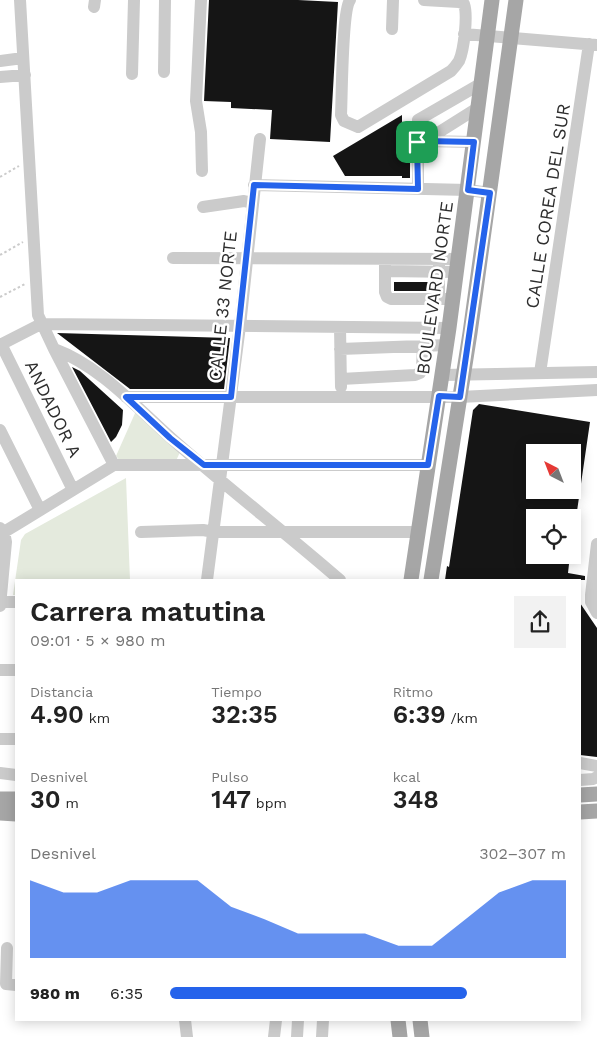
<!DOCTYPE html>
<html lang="es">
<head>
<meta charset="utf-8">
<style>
	body { margin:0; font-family:"Work Sans",sans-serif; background:#f2f2f2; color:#222; height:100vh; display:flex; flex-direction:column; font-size:19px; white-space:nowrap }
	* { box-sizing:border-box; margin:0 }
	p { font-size:16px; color:#767676 }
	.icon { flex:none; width:28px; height:28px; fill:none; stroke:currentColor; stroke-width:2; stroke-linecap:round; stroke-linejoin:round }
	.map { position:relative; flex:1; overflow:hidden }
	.details { position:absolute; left:15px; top:579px; width:566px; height:442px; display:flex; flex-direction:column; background:#fff; border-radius:0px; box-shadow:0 2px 12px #0003 }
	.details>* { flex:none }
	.needle { width:32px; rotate:318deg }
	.tools { position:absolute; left:526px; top:444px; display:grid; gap:10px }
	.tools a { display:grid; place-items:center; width:55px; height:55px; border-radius:0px; background:#fff; box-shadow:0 2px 12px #0003; font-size:25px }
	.pin { position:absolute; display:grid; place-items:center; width:42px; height:42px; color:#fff; margin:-21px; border-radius:10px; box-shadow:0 2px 8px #0006 }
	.round { display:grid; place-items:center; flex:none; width:52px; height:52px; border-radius:0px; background:#f2f2f2 }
	.overview { display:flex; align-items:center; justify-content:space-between; height:85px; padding:0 15px }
	h1 { font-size:28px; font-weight:600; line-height:38px }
	.figures { display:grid; grid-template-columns:repeat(3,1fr); gap:8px; height:85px; padding:5px 15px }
	.figures div { display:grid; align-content:center }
	.figures b { font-size:25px; font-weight:600 }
	.figures small { font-size:14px; font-weight:400 }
	.figures p { font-size:14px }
	.chart { height:140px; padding:10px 15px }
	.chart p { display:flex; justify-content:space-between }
	.chart svg { width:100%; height:90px; margin-top:5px; fill:#2563eb; opacity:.7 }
	ul { padding:0 15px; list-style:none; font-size:16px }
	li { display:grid; grid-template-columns:80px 60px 1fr; align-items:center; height:38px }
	li i { height:12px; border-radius:6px; background:#2563eb }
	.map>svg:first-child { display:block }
	.green { fill:#e4eadd }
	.building { fill:#151515; fill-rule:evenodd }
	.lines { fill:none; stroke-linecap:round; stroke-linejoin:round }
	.path { stroke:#cbcbcb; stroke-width:2; stroke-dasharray:2.5 2.5; stroke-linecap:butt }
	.minor { stroke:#cbcbcb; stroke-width:12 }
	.major { stroke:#a6a6a6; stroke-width:15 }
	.route-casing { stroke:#fff; stroke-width:10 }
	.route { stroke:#2563eb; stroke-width:6 }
	.labels { text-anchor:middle; stroke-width:5; stroke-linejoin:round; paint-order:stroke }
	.street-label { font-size:18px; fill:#2e2e2e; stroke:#fff }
</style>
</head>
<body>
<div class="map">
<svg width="597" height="1037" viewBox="0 0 597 1037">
	<rect width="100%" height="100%" fill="#fff"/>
	<!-- green -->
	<path class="green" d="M136 411 180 452 176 461 121 462 116 456Z
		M126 478 130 580H16V595H13L21 540 25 534Z"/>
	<!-- building -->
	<path class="building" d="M209 0H298L338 2 330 142 270 139 272 110 231 108V102L204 101Z
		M402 115V151H410V178H402V176H345L333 156Z
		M394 282H431V291H394Z
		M57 333 230 338 224 389H130Z
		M72 367 80 371 123 410 122 425 116 437 111 442Z
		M479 404 590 422 576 518H535V555H570L568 573 585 576V580H445L447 566 449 567 473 410ZM535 452H572V490H535Z
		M580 603 597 628V757L580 755Z"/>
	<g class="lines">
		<!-- path -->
		<path class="path" d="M0 177 19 166
			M0 255 23 242
			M0 297 25 284"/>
		<!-- minor -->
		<path class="minor" d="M20 0 38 315 54 349 114 465
			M201 0 196 101 201 132 202 171
			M350 0C342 11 342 95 341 115L344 121 358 127 451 71C454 68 457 64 459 61 464 50 468 15 464 4L459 2 424 0
			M94 7 95 0
			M392 29 393 0
			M464 34 597 45
			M0 61 23 58
			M164 72 165 0
			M132 74 134 0
			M0 77 25 75
			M425 141 479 107
			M425 141 474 142
			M254 185 468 190 490 193
			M418 189V120L482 83
			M203 207 244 201 252 203
			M173 258 459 259
			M385 259V292L387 297 391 299H453
			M385 271 457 272
			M439 299V264
			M340 327 341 387
			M1 344 73 490
			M0 345 41 324 449 328
			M54 349C100 366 135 406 171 438 226 487 285 532 340 580
			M340 349 447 345
			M540 373 589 44
			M442 375 597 372
			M341 379 415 375 420 373 422 369 423 345
			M126 397H460L597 390
			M0 430 40 510
			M114 465H428
			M0 528 4 532 6 542 0 606
			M141 532 203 530 214 532H418
			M0 533 4 532 19 523 114 465
			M597 544 591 595V602L597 613
			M207 580 240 326 260 139
			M0 602H16
			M0 670H16
			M0 739H16
			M580 763 597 766
			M0 773 16 775
			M580 780 593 779 597 777
			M7 948 6 984 16 985
			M185 1020 187 1037
			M274 1037 276 1020
			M297 1037 298 1020
			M322 1037 323 1020"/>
		<!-- major -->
		<path class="major" d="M411 580 449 328 492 0
			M431 580 470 333 516 0
			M580 795 597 794
			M0 799H16
			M580 812 597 811
			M0 813 16 814
			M398 1020 400 1037
			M420 1020 422 1037"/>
	</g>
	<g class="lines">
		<defs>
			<path id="route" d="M425 141 474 142 468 190 490 193 460 397 439 396 428 465H204L170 438 126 397H231L254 185 418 189 417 142Z"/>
		</defs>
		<!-- route casing -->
		<use href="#route" class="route-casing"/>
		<!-- route -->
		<use href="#route" class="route"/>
	</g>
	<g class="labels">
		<!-- street labels -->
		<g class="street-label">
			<text transform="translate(548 206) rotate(-81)" y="6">CALLE COREA DEL SUR</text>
			<text transform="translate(435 288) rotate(-82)" y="6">BOULEVARD NORTE</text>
			<text transform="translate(223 306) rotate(-84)" y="6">CALLE 33 NORTE</text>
			<text transform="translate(53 409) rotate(64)" y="6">ANDADOR A</text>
		</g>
	</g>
</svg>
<div class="tools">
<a><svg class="needle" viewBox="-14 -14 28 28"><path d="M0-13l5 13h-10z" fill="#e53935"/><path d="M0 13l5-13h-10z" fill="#767676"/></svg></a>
<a><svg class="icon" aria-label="locate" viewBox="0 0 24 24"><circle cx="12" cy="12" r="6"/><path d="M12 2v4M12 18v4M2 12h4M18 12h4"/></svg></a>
</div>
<div class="pin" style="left:417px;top:142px;background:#1e9e55"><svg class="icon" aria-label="arrive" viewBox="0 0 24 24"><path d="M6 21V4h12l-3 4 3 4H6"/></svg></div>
<section class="details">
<div class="overview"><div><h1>Carrera matutina</h1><p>09:01 · 5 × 980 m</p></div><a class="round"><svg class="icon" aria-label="share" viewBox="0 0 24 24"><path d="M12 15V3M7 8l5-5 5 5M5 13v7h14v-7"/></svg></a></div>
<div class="figures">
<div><p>Distancia</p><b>4.90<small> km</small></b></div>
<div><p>Tiempo</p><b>32:35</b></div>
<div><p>Ritmo</p><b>6:39<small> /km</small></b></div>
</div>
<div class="figures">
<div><p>Desnivel</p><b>30<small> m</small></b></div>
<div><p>Pulso</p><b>147<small> bpm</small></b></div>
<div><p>kcal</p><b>348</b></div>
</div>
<div class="chart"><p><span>Desnivel</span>302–307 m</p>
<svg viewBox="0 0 160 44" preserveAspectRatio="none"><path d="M0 44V6L10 12L20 12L30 6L40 6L50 6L60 19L70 25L80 32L90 32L100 32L110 38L120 38L130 25L140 12L150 6L160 6V44z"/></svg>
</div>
<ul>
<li><b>980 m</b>6:35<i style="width:75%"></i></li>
</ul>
</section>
</div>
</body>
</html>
